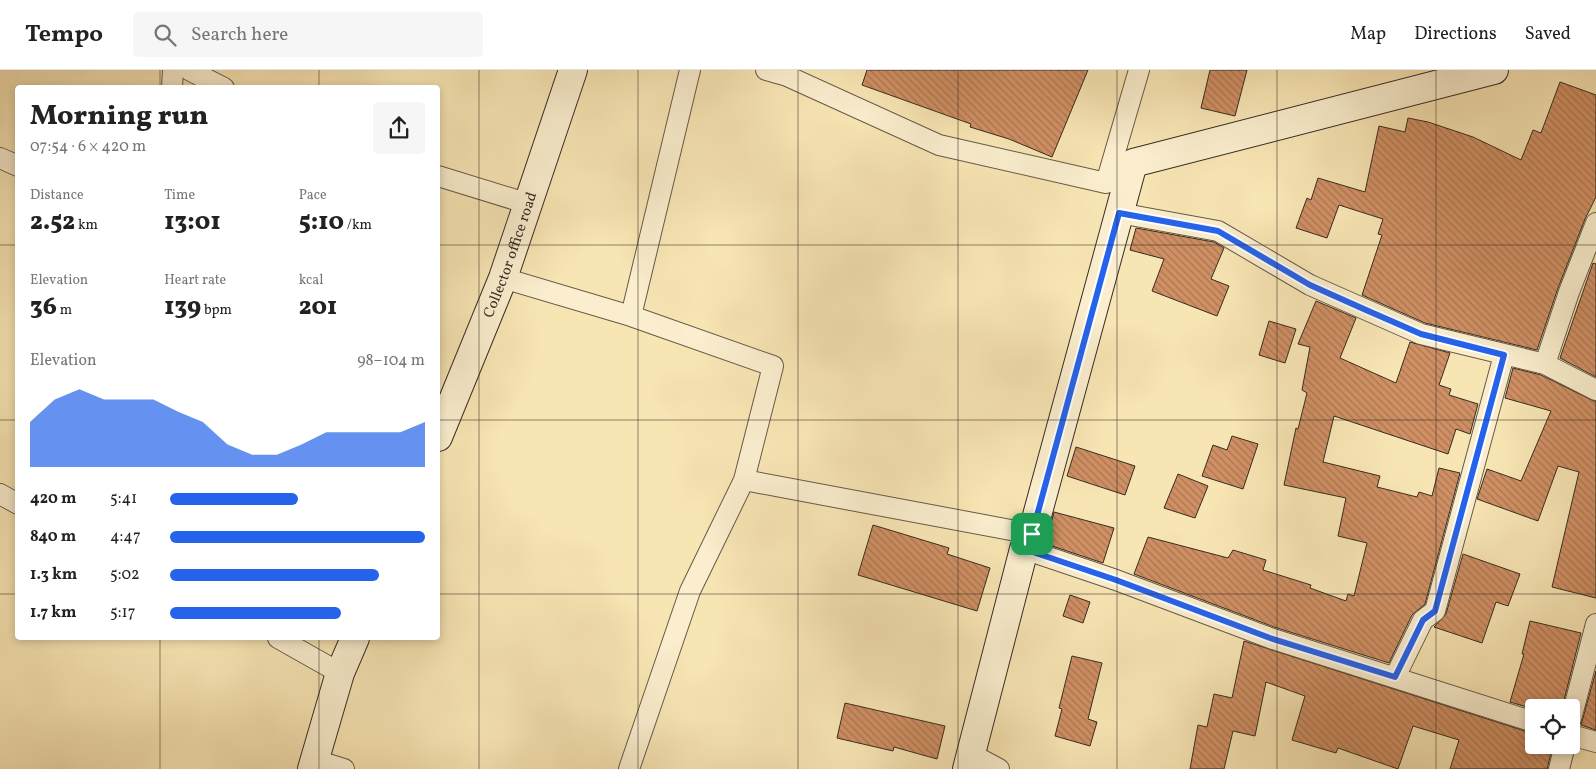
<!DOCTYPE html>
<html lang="en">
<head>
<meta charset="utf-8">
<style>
	body { margin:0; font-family:Vollkorn,serif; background:#f6f6f6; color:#222; height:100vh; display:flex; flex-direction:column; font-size:19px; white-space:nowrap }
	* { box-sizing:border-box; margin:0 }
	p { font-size:16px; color:#767676 }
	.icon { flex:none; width:28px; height:28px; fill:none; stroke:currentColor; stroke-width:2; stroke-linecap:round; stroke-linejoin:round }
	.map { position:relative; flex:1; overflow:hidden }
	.drawer { position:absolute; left:15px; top:15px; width:425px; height:555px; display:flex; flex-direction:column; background:#fff; border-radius:5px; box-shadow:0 2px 8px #0003 }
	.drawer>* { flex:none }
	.controls { position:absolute; left:1525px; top:629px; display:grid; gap:10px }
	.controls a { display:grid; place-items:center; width:55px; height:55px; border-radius:5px; background:#fff; box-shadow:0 2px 8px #0003; font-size:25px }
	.pin { position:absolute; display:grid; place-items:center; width:42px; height:42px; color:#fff; margin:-21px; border-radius:10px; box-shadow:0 2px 8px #0006 }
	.round { display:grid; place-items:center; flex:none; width:52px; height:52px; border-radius:5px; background:#f6f6f6 }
	.head { display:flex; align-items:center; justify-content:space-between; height:85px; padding:0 15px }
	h1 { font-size:28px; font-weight:800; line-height:38px }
	.stats { display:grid; grid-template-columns:repeat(3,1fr); gap:8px; height:85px; padding:5px 15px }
	.stats div { display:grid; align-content:center }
	.stats b { font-size:25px; font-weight:800 }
	.stats small { font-size:14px; font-weight:400 }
	.stats p { font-size:14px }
	.chart { height:140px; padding:10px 15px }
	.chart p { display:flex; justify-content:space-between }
	.chart svg { width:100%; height:90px; margin-top:5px; fill:#2563eb; opacity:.7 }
	ul { padding:0 15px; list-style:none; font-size:16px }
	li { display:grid; grid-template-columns:80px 60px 1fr; align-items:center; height:38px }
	li i { height:12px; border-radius:6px; background:#2563eb }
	header { display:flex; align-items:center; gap:30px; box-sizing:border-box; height:70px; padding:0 25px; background:#fff; border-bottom:1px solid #e0e0e0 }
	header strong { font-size:24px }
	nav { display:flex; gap:28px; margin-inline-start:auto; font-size:18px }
	.search { width:350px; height:45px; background:#f6f6f6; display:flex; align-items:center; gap:12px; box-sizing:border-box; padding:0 18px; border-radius:5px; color:#767676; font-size:19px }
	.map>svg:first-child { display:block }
	.building { fill:url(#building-back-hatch); stroke:#362c23 }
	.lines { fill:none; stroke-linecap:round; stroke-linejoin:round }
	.street-casing { stroke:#665a47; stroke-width:22 }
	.secondary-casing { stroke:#362c23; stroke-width:30 }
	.street { stroke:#faeece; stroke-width:20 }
	.secondary { stroke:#faeece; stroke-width:28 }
	.route-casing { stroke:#fff; stroke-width:10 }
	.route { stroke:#2563eb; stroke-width:6 }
	.grid { fill:none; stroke:#362c23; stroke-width:1; stroke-opacity:0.55 }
	.labels { text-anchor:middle; stroke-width:4; stroke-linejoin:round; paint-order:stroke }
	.street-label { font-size:15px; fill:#362c23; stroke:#faeece }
</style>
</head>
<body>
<header>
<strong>Tempo</strong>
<div class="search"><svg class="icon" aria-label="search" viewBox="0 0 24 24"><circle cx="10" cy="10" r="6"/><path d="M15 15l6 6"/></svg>Search here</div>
<nav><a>Map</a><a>Directions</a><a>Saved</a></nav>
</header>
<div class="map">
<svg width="1596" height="699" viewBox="0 0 1596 699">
	<defs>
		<pattern id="building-back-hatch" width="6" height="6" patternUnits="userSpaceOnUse" patternTransform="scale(1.25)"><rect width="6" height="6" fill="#d09064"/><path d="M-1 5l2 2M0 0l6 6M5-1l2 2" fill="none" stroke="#aa7652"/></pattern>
	</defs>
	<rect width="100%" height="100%" fill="#f8e5b4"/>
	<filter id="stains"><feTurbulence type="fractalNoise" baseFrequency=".004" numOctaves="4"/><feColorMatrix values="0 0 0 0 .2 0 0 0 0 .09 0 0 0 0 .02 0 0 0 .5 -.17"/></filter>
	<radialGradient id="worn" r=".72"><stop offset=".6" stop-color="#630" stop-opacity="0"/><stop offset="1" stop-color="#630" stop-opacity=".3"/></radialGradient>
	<!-- building -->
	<path class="building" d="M867 0H1088L1052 87 1009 69 970 57 971 54 862 15Z
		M1210 0H1247L1235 46 1201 38Z
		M1560 12 1596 25V127L1585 149 1558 218 1537 280 1425 253 1362 225 1382 165 1378 164 1383 149 1339 135 1327 168 1296 158 1307 128 1311 130 1318 108 1365 122 1379 56 1405 62 1408 48 1428 52 1473 67 1521 90 1533 60 1541 63Z
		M1136 158 1214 172 1224 178 1211 209 1229 216 1217 246 1152 221 1164 189 1130 180Z
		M1593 193 1596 194V307L1560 288Z
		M1316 231 1356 248 1340 288 1396 313 1410 272 1450 283 1439 315 1451 319 1449 325 1478 334 1470 364 1456 359 1448 384 1334 346 1323 392 1380 406 1377 417 1417 427 1419 422 1432 426 1439 398 1460 403 1425 534 1412 545 1389 593 1274 557 1134 504 1148 467 1228 488 1233 480 1266 490 1263 500 1311 515 1310 518 1346 531 1348 524 1354 526 1367 473 1338 466 1346 428 1284 415 1296 358 1298 359 1307 323 1302 320 1310 277 1298 274Z
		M1269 251 1296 259 1285 293 1259 285Z
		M1513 298 1541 305 1596 332V528L1552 517 1579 402 1558 396 1538 451 1477 429 1487 399 1521 411 1551 341 1505 328Z
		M1232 366 1258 374 1243 419 1202 406 1213 375 1227 380Z
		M1076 377 1135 396 1125 425 1067 406Z
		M1178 404 1208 416 1195 448 1164 438Z
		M1054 442 1114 458 1103 493 1046 474Z
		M873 455 949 478 947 484 990 498 977 541 858 505Z
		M1463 484 1520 504 1508 536 1496 532 1482 573 1434 557 1446 544Z
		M1070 525 1090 532 1083 553 1063 546Z
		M1530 551 1581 563 1562 638H1534V639L1510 632 1524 584H1522Z
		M1244 571 1534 664V675H1553L1547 699H1450L1459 670 1413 656 1398 699 1338 678 1336 683 1292 670 1305 626 1266 612 1255 666 1233 661 1224 699H1190L1198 655 1207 657 1214 624 1232 628Z
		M1072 586 1102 593 1088 649 1097 652 1090 676 1055 666 1062 639 1059 638Z
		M1596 601V660L1581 655Z
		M845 633 945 656 937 689 894 677 893 681 837 668Z"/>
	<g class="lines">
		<defs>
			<path id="street" d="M189 0 224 18
				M766 0 787 6 939 75 1106 113 1133 93
				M172 18 173 0
				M0 88 18 96
				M438 106 529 134
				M1106 113 1139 0
				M1119 143 1218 161 1310 215 1421 264 1545 294 1596 320
				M503 208 631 246 773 296 744 410 1032 464
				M631 246 690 0
				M1545 294 1569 222 1596 153
				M0 424 18 434
				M1024 479 1116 510 1270 568 1534 652
				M278 568 340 603
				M1395 607 1423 550 1435 541 1504 285
				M1571 649 1596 554
				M1571 665 1596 672
				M971 684 999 699
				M315 690 344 699
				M629 699 690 521 744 410
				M1559 699 1565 675"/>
			<g id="secondary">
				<path id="s1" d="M438 367 503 208 573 0"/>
				<path d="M312 699 340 603 355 568"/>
				<path d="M967 699 1024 479 1032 464 1133 93 1494 0"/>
			</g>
		</defs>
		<!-- street casing -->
		<use href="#street" class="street-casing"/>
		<!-- secondary casing -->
		<use href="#secondary" class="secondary-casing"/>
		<!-- street -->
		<use href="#street" class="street"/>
		<!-- secondary -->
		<use href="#secondary" class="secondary"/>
	</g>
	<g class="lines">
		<defs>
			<path id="route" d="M1119 143 1218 161 1310 215 1366 240 1421 264 1504 285 1435 541 1423 550 1395 607 1270 568 1116 510 1024 479 1032 464Z"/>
		</defs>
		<!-- route casing -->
		<use href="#route" class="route-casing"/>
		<!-- route -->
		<use href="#route" class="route"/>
	</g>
	<!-- grid -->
	<path class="grid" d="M160 0V18M319 0V18M479 0V699M638 0V699M798 0V699M958 0V699M1117 0V699M1277 0V699M1436 0V699M0 175H18M438 175H1596M0 350H18M438 350H1596M0 524H18M438 524H1596M160 568V699M319 568V699"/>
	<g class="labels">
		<!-- street labels -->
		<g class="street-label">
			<text dy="5" stroke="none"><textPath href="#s1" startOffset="196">Collector office road</textPath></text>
		</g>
	</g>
	<rect width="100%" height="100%" filter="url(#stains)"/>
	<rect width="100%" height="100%" fill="url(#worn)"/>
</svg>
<div class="controls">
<a><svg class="icon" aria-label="locate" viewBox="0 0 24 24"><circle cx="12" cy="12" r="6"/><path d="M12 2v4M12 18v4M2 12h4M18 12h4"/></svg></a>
</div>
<div class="pin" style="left:1032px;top:464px;background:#1e9e55"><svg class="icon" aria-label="arrive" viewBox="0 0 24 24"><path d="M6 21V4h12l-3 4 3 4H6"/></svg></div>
<section class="drawer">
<div class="head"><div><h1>Morning run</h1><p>07:54 · 6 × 420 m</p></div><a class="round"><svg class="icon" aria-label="share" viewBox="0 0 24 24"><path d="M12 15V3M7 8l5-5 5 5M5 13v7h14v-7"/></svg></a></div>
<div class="stats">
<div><p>Distance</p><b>2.52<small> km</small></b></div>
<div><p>Time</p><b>13:01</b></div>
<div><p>Pace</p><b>5:10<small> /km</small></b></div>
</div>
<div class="stats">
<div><p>Elevation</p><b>36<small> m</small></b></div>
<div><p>Heart rate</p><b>139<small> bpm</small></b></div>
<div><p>kcal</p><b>201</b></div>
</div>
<div class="chart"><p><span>Elevation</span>98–104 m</p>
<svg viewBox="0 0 160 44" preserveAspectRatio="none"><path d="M0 44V22L10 11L20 6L30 11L40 11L50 11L60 17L70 22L80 33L90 38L100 38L110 33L120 27L130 27L140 27L150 27L160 22V44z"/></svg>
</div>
<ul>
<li><b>420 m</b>5:41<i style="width:50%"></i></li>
<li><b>840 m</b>4:47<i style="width:100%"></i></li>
<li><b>1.3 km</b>5:02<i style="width:82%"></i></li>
<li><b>1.7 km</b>5:17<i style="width:67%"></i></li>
</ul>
</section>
</div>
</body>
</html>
